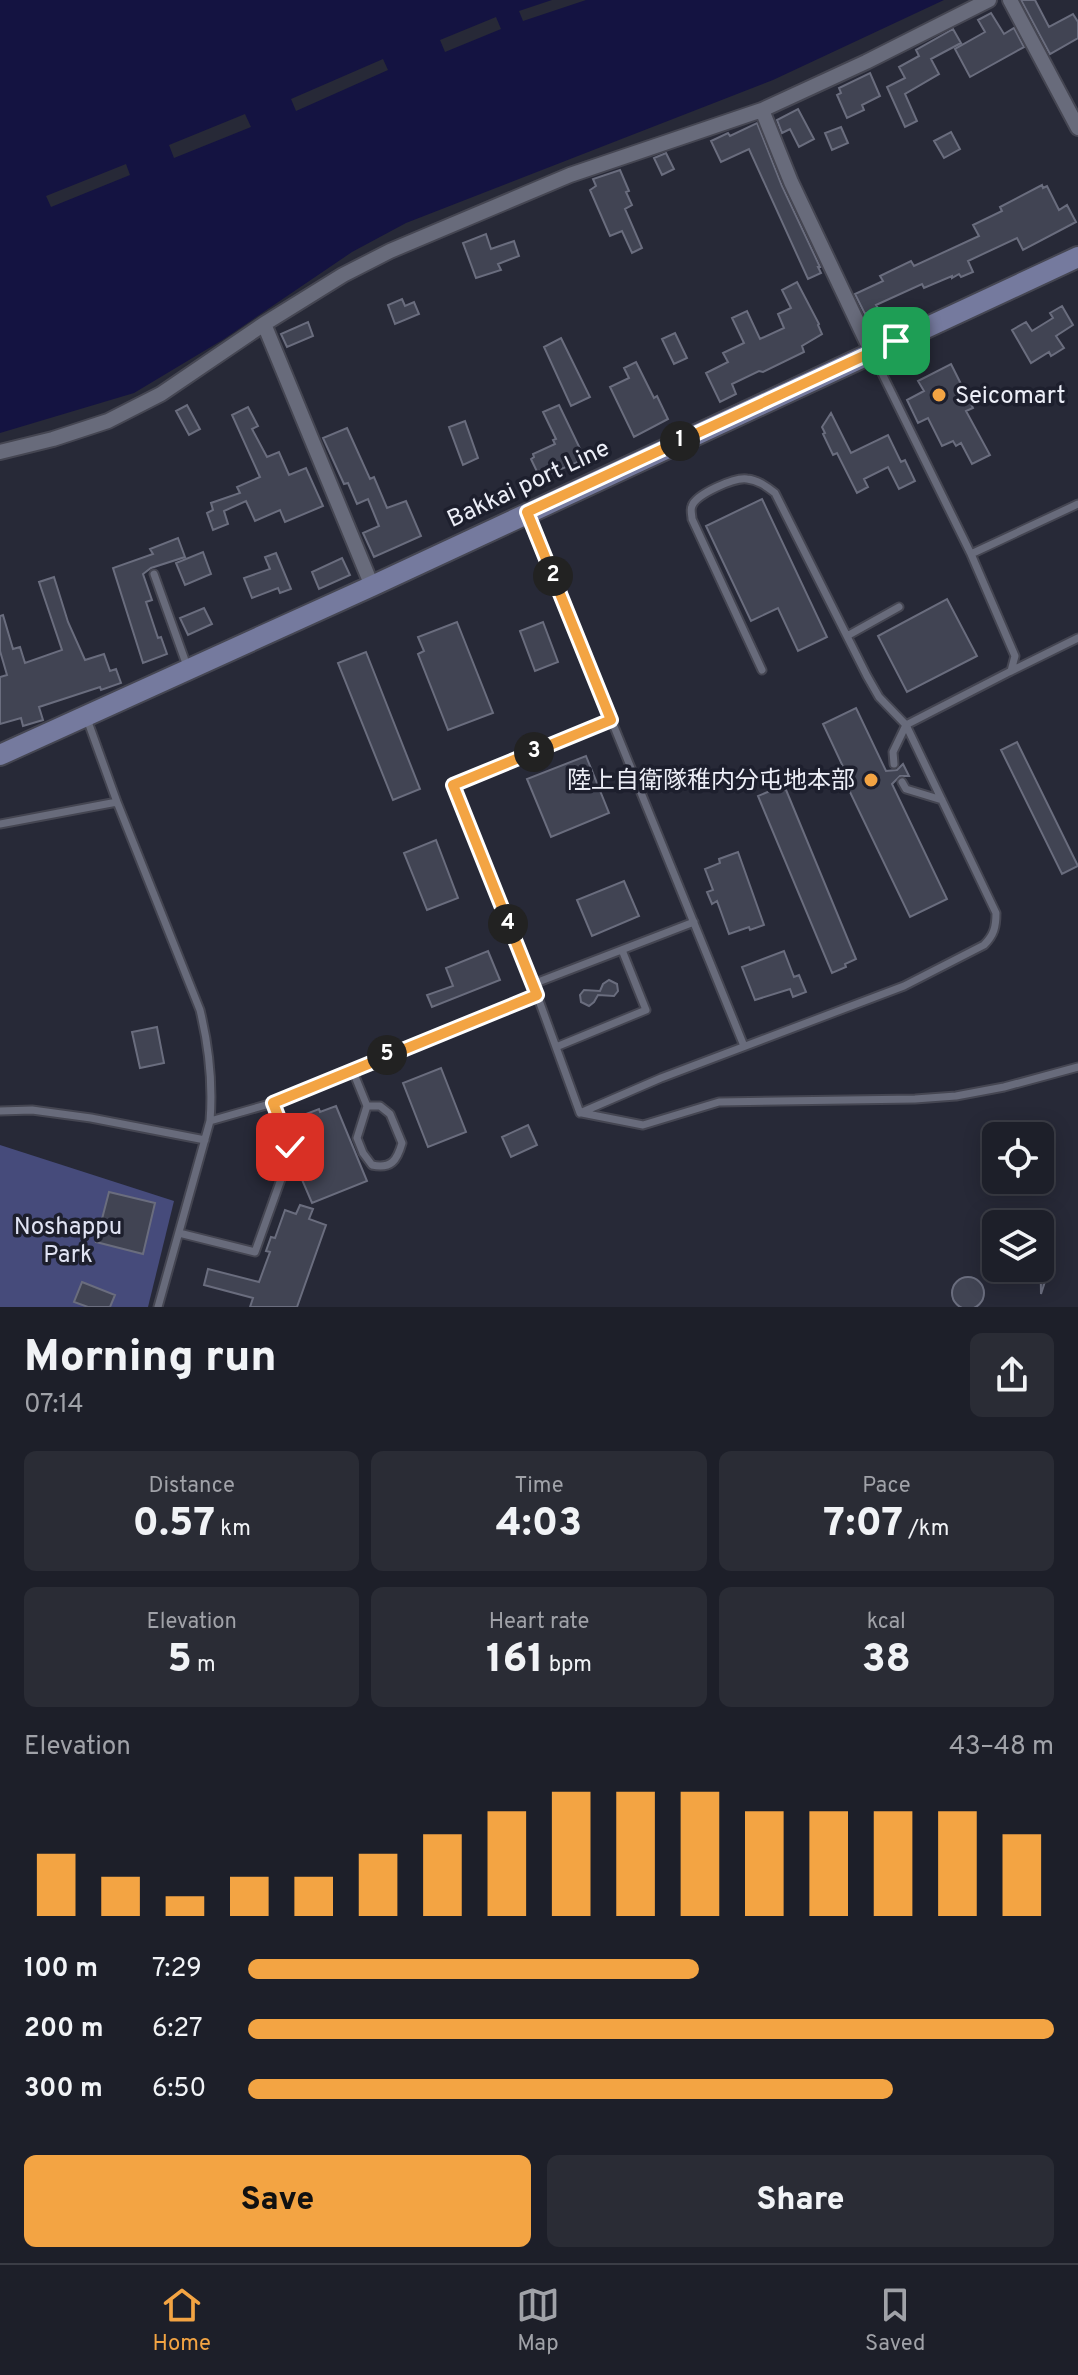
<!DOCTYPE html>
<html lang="en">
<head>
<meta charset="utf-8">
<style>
	body { margin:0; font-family:Overpass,"Noto Sans JP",sans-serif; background:#2a2c35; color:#f1f3f6; height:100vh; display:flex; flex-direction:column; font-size:30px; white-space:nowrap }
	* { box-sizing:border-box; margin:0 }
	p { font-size:26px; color:#a0a2a8 }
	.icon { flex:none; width:44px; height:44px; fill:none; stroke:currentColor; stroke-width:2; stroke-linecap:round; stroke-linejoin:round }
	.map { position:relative; height:1307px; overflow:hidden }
	.sheet { display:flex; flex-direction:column; background:#1d1f29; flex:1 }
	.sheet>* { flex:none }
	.buttons { position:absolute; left:982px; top:1122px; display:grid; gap:16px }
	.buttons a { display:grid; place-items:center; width:72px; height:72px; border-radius:12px; background:#1d1f29; box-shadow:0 4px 20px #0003,0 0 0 2px #3b3d46; font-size:40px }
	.pin { position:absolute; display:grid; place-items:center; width:68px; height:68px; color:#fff; margin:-34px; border-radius:16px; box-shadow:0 4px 12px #0006 }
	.km { position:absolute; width:40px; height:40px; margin:-20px; border-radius:50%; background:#222; color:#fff; font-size:22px; line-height:40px; text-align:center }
	.round { display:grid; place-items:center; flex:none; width:84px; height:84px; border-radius:12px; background:#2a2c35 }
	.headline { display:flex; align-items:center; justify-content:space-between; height:136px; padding:0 24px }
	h1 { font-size:44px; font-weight:800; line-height:60px }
	.stats { display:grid; grid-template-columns:repeat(3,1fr); gap:12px; height:136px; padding:8px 24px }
	.stats div { display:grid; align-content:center; border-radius:12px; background:#2a2c35; text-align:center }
	.stats b { font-size:40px; font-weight:800 }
	.stats small { font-size:22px; font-weight:400 }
	.stats p { font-size:22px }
	.chart { height:224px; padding:16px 24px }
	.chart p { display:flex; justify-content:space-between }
	.chart svg { width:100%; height:144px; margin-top:8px; stroke:#f3a443; stroke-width:6 }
	.button { display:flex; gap:16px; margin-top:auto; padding:16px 24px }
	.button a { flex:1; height:92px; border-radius:12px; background:#f3a443; color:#111; font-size:32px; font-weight:800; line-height:92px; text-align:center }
	.button a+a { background:#2a2c35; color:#f1f3f6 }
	ul { padding:0 24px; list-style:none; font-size:26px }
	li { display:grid; grid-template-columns:128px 96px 1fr; align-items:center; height:60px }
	li i { height:20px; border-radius:10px; background:#f3a443 }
	.menu { display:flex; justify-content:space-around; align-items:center; height:112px; border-top:2px solid #3b3d46; background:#1d1f29; font-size:22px; color:#a0a2a8 }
	.menu a { display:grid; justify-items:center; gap:4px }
	.menu .active { color:#f3a443 }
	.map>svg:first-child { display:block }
	.green { fill:#464b7b }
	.water { fill:#141341 }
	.pier { fill:#272937 }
	.building { fill:#414453; stroke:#6a6d7e; stroke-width:2 }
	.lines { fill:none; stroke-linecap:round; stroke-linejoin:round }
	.lane-casing { stroke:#454652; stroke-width:11 }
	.street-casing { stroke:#454652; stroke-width:18 }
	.secondary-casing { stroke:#454652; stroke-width:24 }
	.lane { stroke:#686b7b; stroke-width:7 }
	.street { stroke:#686b7b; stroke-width:14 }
	.secondary { stroke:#757a9e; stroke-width:20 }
	.route-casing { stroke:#fff; stroke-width:16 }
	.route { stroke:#f3a443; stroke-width:10 }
	.poi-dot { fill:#f3a443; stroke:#1d1f2d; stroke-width:3 }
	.labels { text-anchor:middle; stroke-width:7; stroke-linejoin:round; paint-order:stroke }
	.poi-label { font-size:24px; fill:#eceef7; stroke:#1d1f2d; text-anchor:start }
	.street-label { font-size:24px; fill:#eceef7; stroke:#1d1f2d }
	.park-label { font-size:24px; fill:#e0e3f3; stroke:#1d1f2d }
</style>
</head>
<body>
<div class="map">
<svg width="1078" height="1307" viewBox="0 0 1078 1307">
	<rect width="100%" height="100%" fill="#272937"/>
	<!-- green -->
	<path class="green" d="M0 1145 174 1201 148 1307H0Z"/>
	<!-- water -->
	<path class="water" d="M0 0H944L773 80 406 223 352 252 224 339 134 393 0 433Z"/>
	<!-- pier -->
	<path class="pier" d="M552 0H586L523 21 519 11Z
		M496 17 501 29 445 52 440 40Z
		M383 59 388 70 296 111 291 99Z
		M245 114 251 127 174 158 169 145Z
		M126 164 130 175 51 207 46 196Z"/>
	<!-- building -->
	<path class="building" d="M1021 0H1035L1049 27 1073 14 1078 22V38L1050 54Z
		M991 13 1004 34 1014 28 1024 47 970 77 955 49 985 32 978 20Z
		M953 29 961 43 931 59 939 74 905 94 917 121 905 127 887 87 905 78 899 67 919 56 916 50Z
		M870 73 880 96 862 105 864 110 847 118 837 95 841 93 839 88Z
		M798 109 814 139 799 147 790 129 782 133 777 120Z
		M757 123 782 186 820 267H818L821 273 808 279 749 149 721 162 711 141 728 133 730 136Z
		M841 127 848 143 832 150 825 133Z
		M951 132 960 149 944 158 934 141Z
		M666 153 674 169 662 175 654 158Z
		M620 170 629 191 626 192 632 205 625 209 642 248 632 253 622 231 610 236 590 190 596 186 593 179Z
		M1042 185 1043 188 1047 186 1059 210 1067 205 1076 222 1023 250 1017 238 968 261 973 272 961 277 959 274 952 278V276L924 288 922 284 876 305 878 308 865 314 855 294 883 281 880 276 911 261 914 266 979 236 973 225 1002 211 1000 207Z
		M486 234 491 249 514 241 519 256 498 264 501 270 476 278 463 243Z
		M797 282 819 324 818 325 822 334 802 346 804 352 763 372 759 371 732 384 736 394 720 402 706 373 728 362 723 353 744 343 732 318 747 311 760 339 784 328 778 314 791 308 782 290Z
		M402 299 405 306 414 302 419 314 395 324 388 305Z
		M1062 306 1073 325 1056 336 1064 348 1051 356 1049 352 1031 363 1012 330 1026 322 1032 331 1053 318 1050 313Z
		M308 322 313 336 287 347 281 334Z
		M675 333 687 358 674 364 662 339Z
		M561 338 590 397 571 406 544 347Z
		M636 362 654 398 657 396 668 419 634 437 610 387 629 378 624 368Z
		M951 364 973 408 966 411 990 455 972 464 961 443 956 446 953 441 942 446 928 418 918 423 907 400 924 391 918 381Z
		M187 405 200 429 189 435 176 411Z
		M559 405 585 459 540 478 531 459 534 457 533 454 555 444 553 440 556 439 543 412Z
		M248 407 258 426 252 429 267 457 279 452 289 475 306 468 323 506 285 522 280 510 255 521 246 501 224 511 228 524 213 530 207 513 213 510 211 503 240 493 237 487 260 477 232 415Z
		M831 413 851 453 888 435 901 462 905 460 915 481 899 489 888 467 864 479 868 487 857 493 837 453 833 455 823 434 825 433 822 427Z
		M465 421 478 458 463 465 449 427Z
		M347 428 370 479 374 477 387 508 406 501 421 536 374 557 363 533 379 526 368 499 357 504 348 483 344 484 323 438Z
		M762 499 827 637 798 651 778 608 751 621 706 526Z
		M178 538 185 557 151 568 143 574 152 600 146 602 158 638 161 637 167 654 143 663 113 568 153 554 150 549Z
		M203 552 211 574 185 585 176 563Z
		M276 553 291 589 280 593 278 588 252 598 244 578 270 569 265 557Z
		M342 558 350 575 319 589 312 572Z
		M54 577 68 622 85 660 104 654 110 671 116 669 121 683 101 690 100 687 39 707 43 720 23 726 21 718 0 724V677L7 675 0 651V616L3 615 13 649 20 647 25 663 62 650 39 582Z
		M947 599 977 656 907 692 878 636Z
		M204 608 212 624 188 635 180 618Z
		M457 622 493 713 448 730 418 654 424 651 418 637Z
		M543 622 558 662 535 671 520 631Z
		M366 652 420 789 393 800 338 663Z
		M856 708 886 771 897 770 903 764 909 776H900L892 784 947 899 910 917 849 790 853 788 823 724Z
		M1017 742 1078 866 1062 874 1001 750Z
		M586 756 609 813 551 837 527 779Z
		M784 785 856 959 845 964 846 967 832 973 758 796Z
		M436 840 458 898 427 910 404 853Z
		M738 852 764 925 750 930 749 927 729 934 717 901 712 904 707 892 713 890 705 869 720 863 719 859Z
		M624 881 639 916 592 936 577 900Z
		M488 951 500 980 432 1007 427 995 453 986 446 968Z
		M784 951 794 977 799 975 806 992 793 997 790 989 755 1000 742 967Z
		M609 980 617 984 618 991 614 996 598 995 594 1002 589 1006 581 1002 580 995 584 990 600 991 603 984Z
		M157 1027 164 1063 140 1068 132 1032Z
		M441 1068 466 1132 428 1147 403 1083Z
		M336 1106 367 1181 312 1203 297 1168 316 1160 298 1117 319 1109 320 1112Z
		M528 1125 537 1145 511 1157 502 1137Z
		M109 1192 155 1203 143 1254 96 1242Z
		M300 1205 313 1209 309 1219 326 1225 297 1307H250L253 1298 204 1285 208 1269 259 1282 270 1252 266 1251 271 1237 275 1238 285 1210 296 1214Z
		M1040 1230H1042L1052 1260 1041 1294Z
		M952 1293a16 16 0 1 1 32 0a16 16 0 1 1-32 0Z
		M82 1282 115 1295 110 1307H88L74 1302Z"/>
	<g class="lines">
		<defs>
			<path id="lane" d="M528 515 744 1046
				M971 554 1078 504
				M154 574 187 666
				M847 636 899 607
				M762 670 692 519C692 515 690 510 692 506 696 494 735 477 747 479 758 480 766 486 775 493L867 676 879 697 906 725 893 752 894 764
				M1011 671 1078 638
				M87 719 117 802 200 1010C209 1047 213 1083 210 1121L158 1307
				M902 782 906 789 942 800
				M0 824 117 802
				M533 984 694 922
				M556 1047 646 1010 622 950
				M352 1069 367 1106 357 1138 363 1153 372 1165C391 1169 397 1161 402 1143L390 1114 380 1106H367
				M0 1111 32 1110 91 1118 205 1140
				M580 1113 661 1078 904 986 984 945C994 935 996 927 996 913L906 725 1011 671 1015 656 971 554 873 355
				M580 1113 533 984 453 785 611 720
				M582 1113 643 1125 719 1102 915 1099 956 1096 1004 1087 1078 1067
				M210 1121 273 1103 537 995
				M179 1233 255 1252 285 1168 290 1147 273 1103"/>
			<path id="street" d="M1010 0 1078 128
				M762 110 791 182 872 353
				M264 324 372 586
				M0 452 53 439 108 421 161 394 264 324 343 275 390 251 570 175 762 110 866 62 989 0"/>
			<path id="secondary" d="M0 755 372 586 1078 257"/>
		</defs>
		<!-- lane casing -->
		<use href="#lane" class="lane-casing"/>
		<!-- street casing -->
		<use href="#street" class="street-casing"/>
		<!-- secondary casing -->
		<use href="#secondary" class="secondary-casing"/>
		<!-- lane -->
		<use href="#lane" class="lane"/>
		<!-- street -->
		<use href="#street" class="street"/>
		<!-- secondary -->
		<use href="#secondary" class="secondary"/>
	</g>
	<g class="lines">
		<defs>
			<path id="route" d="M290 1147 273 1103 537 995 453 785 611 720 527 512 896 341"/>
		</defs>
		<!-- route casing -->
		<use href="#route" class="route-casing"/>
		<!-- route -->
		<use href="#route" class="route"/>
	</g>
	<!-- markers -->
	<g class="poi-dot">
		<circle cx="939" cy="395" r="8"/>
		<circle cx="871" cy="780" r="8"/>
	</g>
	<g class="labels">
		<!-- poi labels -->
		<g class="poi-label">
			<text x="955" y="403">Seicomart</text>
			<text x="855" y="788" text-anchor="end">陸上自衛隊稚内分屯地本部</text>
		</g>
		<!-- street labels -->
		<g class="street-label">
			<text transform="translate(528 483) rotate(-25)" y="8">Bakkai port Line</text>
		</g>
		<!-- park labels -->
		<g class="park-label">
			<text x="68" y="1234">Noshappu<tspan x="68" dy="28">Park</tspan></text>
		</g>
	</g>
</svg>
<div class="buttons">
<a><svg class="icon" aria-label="locate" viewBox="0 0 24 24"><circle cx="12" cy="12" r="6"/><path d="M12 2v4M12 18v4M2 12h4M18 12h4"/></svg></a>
<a><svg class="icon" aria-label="layers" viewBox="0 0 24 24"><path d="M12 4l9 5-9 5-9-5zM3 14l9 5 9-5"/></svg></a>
</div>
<div class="pin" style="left:896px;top:341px;background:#1e9e55"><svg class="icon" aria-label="arrive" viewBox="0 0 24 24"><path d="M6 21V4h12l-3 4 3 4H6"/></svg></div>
<div class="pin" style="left:290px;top:1147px;background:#d93025"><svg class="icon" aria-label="check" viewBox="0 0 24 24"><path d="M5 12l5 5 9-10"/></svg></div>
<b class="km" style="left:680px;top:441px">1</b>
<b class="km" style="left:553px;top:576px">2</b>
<b class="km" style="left:534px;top:752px">3</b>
<b class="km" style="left:508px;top:924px">4</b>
<b class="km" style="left:387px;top:1055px">5</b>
</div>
<section class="sheet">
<div class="headline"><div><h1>Morning run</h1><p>07:14</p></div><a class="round"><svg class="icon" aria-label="share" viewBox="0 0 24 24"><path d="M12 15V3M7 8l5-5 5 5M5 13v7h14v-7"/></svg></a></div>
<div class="stats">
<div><p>Distance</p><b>0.57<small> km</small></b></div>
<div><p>Time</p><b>4:03</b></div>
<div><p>Pace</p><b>7:07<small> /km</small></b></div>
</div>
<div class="stats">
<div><p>Elevation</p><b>5<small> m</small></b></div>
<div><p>Heart rate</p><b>161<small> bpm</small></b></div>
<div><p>kcal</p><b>38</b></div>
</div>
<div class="chart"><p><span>Elevation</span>43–48 m</p>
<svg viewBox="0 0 160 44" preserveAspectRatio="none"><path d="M5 44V25M15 44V32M25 44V38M35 44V32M45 44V32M55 44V25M65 44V19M75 44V12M85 44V6M95 44V6M105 44V6M115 44V12M125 44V12M135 44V12M145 44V12M155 44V19"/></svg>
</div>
<ul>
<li><b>100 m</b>7:29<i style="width:56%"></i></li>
<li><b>200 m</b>6:27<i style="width:100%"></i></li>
<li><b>300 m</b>6:50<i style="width:80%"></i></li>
</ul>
<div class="button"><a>Save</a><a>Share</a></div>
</section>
<nav class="menu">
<a class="active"><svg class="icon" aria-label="home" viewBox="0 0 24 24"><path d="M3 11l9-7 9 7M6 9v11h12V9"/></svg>Home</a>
<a><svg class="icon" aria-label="map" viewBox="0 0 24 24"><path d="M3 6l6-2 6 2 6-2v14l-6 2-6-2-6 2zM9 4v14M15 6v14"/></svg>Map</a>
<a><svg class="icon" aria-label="saved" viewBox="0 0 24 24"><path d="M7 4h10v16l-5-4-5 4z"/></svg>Saved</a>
</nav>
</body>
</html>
